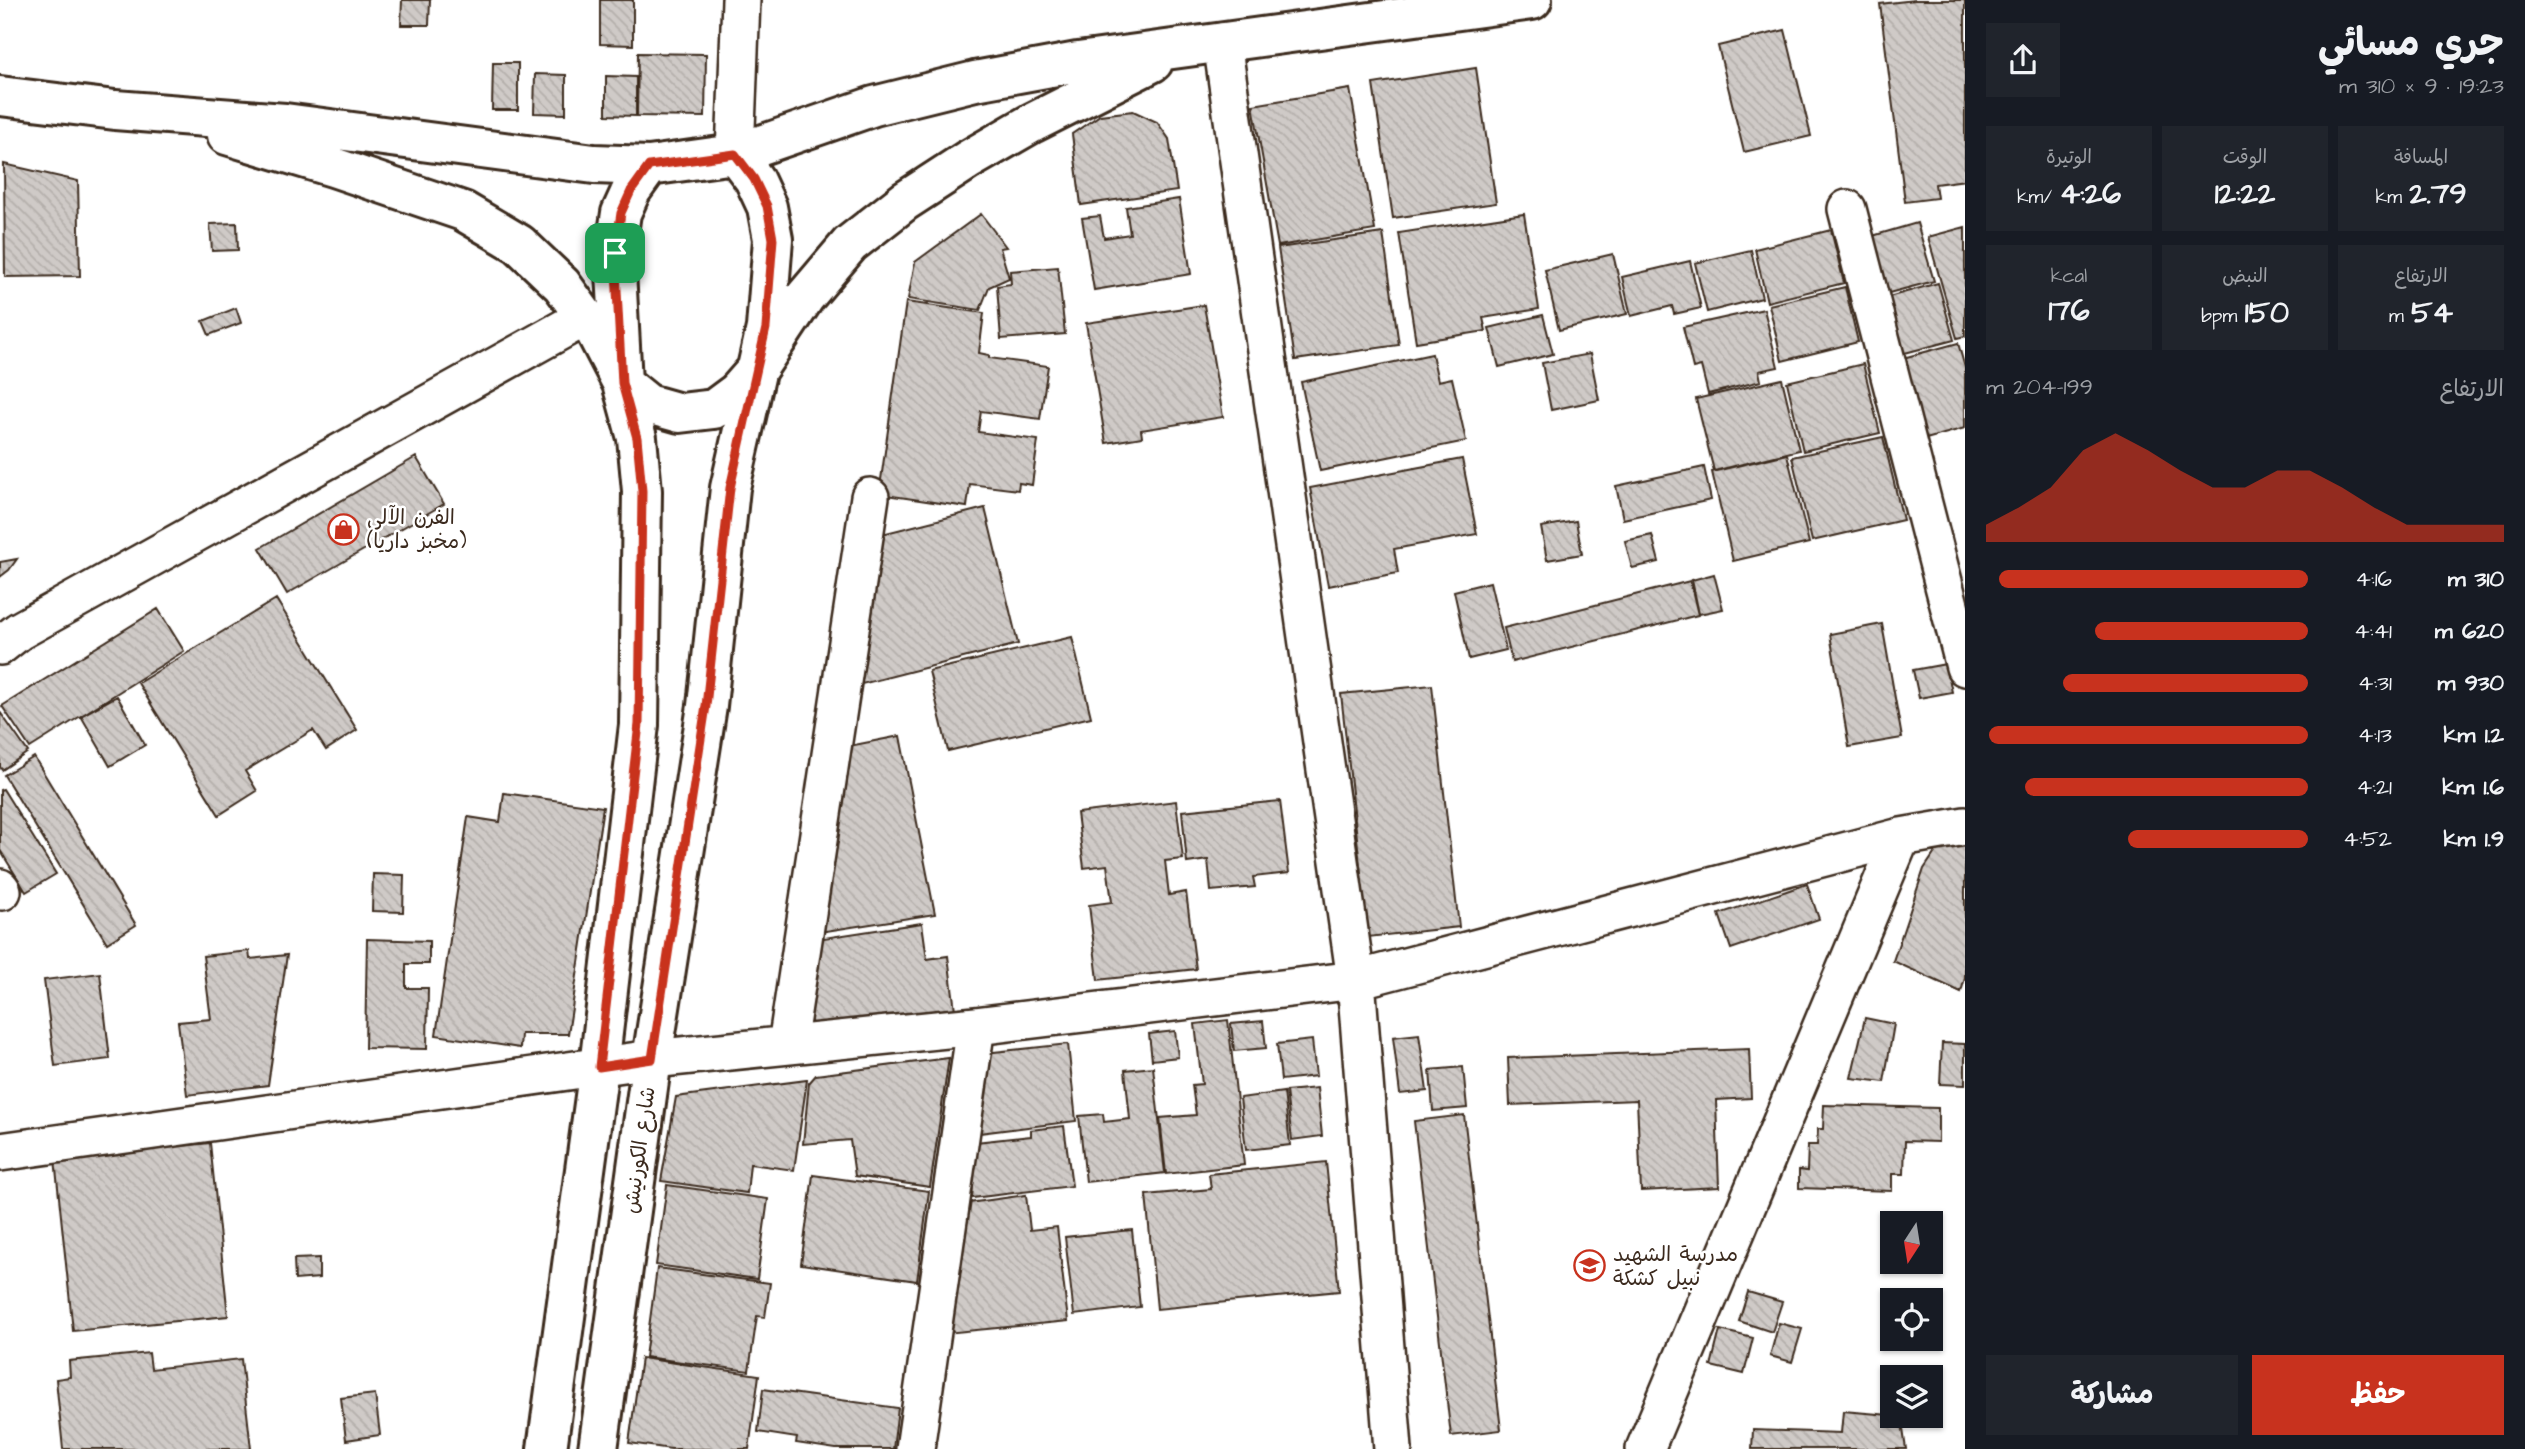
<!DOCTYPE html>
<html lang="ar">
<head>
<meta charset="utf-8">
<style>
	body { margin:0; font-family:"Architects Daughter","Playpen Sans Arabic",sans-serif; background:#20242c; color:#f1f3f6; direction:rtl; height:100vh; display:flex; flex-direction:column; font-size:26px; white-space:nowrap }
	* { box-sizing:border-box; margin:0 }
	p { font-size:23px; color:#9ea1a6 }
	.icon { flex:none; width:38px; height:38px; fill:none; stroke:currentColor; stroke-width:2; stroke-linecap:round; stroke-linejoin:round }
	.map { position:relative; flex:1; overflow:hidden; direction:ltr }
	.side { display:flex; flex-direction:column; background:#171b24; width:560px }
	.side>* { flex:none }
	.needle { width:46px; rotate:192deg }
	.buttons { position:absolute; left:1880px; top:1211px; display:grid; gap:14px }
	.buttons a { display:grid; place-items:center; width:63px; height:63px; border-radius:0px; background:#171b24; box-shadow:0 2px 5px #0004; font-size:35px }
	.pin { position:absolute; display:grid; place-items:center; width:60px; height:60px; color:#fff; margin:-30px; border-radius:14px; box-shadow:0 4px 10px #0006 }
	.round { display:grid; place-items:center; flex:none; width:74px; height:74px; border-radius:0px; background:#20242c }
	.headline { display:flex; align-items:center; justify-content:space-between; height:119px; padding:0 21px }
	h1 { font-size:38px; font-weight:700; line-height:52px }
	.metrics { display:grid; grid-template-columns:repeat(3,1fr); gap:10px; height:119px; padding:7px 21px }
	.metrics div { display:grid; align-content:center; border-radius:0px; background:#20242c; text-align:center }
	.metrics b { font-size:30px; font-weight:700 }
	.metrics small { font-size:19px; font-weight:400 }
	.metrics p { font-size:19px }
	.chart { height:196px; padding:14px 21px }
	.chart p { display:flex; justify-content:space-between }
	.chart svg { width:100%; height:126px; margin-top:7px; fill:#c8321e; opacity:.7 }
	.action { display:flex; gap:14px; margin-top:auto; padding:14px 21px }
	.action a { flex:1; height:80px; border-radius:0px; background:#c8321e; color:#fff; font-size:28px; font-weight:700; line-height:80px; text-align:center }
	.action a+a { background:#20242c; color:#f1f3f6 }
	ul { padding:0 21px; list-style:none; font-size:23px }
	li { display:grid; grid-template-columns:112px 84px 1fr; align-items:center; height:52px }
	li i { height:18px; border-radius:9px; background:#c8321e }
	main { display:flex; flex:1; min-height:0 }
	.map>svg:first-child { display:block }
	.building { fill:url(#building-back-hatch); stroke:#3b2a1e; stroke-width:2 }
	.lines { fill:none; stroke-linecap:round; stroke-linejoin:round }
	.street-casing { stroke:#3b2a1e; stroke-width:42 }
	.secondary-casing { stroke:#3b2a1e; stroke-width:44 }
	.street { stroke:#fff; stroke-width:37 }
	.secondary { stroke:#fff; stroke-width:38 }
	.route-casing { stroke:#fff; stroke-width:14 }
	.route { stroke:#c8321e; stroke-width:9 }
	.labels { text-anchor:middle; stroke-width:5; stroke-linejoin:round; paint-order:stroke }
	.poi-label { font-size:21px; fill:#3b2a1e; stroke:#fff; text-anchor:start }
	.street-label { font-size:21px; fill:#3b2a1e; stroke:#fff }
</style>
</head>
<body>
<main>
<section class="side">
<div class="headline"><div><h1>جري مسائي</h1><p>19:23 · 9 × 310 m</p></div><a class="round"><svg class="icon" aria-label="share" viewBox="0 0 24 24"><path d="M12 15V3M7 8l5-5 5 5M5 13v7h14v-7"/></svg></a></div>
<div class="metrics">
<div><p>المسافة</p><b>2.79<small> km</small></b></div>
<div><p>الوقت</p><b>12:22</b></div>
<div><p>الوتيرة</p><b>4:26<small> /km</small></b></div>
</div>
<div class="metrics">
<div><p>الارتفاع</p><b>54<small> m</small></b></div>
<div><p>النبض</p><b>150<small> bpm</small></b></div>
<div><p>kcal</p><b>176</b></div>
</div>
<div class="chart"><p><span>الارتفاع</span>199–204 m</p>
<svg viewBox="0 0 160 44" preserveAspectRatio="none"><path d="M0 44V38L10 32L20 25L30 12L40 6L50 12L60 19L70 25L80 25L90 19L100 19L110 25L120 32L130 38L140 38L150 38L160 38V44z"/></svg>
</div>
<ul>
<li><b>310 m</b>4:16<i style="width:96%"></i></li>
<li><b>620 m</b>4:41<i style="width:66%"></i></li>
<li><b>930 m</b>4:31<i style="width:76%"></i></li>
<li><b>1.2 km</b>4:13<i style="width:99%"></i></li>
<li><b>1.6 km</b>4:21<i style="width:88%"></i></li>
<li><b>1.9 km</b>4:52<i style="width:56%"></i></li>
</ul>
<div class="action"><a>حفظ</a><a>مشاركة</a></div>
</section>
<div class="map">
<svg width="1965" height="1449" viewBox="0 0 1965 1449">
	<defs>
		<pattern id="building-back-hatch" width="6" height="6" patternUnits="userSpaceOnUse" patternTransform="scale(1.75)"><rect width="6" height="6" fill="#cfcac7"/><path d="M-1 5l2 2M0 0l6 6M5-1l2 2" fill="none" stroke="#b3aeaa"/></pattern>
	</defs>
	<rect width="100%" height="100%" fill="#fff"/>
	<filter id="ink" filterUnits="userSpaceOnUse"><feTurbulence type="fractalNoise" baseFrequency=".0143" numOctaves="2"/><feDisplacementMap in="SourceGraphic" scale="14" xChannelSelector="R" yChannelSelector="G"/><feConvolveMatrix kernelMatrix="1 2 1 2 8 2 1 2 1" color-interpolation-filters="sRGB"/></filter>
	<g filter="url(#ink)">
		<!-- building -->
		<path class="building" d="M402 0H430L429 25H401Z
			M600 0H633V45L600 44Z
			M1915 0H1965V180L1935 184 1937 198 1905 202 1880 4Z
			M1785 30 1811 136 1744 152 1718 46Z
			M638 53 706 54 705 117 637 116Z
			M493 63H518V110H492Z
			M1476 68 1496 203 1393 218 1373 84Z
			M535 74 566 75V114L534 113Z
			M606 76 636 77V116L606 115Z
			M1350 89 1375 230 1278 246 1253 105Z
			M1133 111 1157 122 1169 139 1177 191 1081 205 1072 134 1100 115Z
			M4 164 78 181 80 276 5 277Z
			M1179 199 1191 274 1094 290 1082 218 1100 216 1104 238 1130 234 1126 207Z
			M981 214 1006 247 1000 248 1009 278 989 287 980 310 908 299 915 262Z
			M1524 214 1539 309 1483 318 1486 331 1416 342 1399 233Z
			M237 223 238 250 212 251 210 224Z
			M1917 223 1934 281 1885 294 1869 237Z
			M1965 227V336L1957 338 1928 237Z
			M1831 230 1844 283 1767 302 1755 249Z
			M1383 233 1399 345 1295 360 1278 248Z
			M1751 250 1762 298 1707 312 1695 263Z
			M1613 254 1627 314 1559 330 1545 270Z
			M1690 261 1701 308 1674 314 1672 306 1631 316 1622 277Z
			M1058 267 1065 334 1001 339 997 286 1011 284 1010 271Z
			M1938 283 1954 340 1901 354 1885 298Z
			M1845 287 1858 342 1782 361 1769 305Z
			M906 302 984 313 979 353 989 355V358L1048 366 1040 419 981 411 978 432 1038 440 1032 485 1019 483 1018 490 970 484 967 507 879 494Z
			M1204 305 1223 417 1141 430 1142 437 1106 443 1086 323Z
			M236 308 241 323 209 335 203 321Z
			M1764 309 1778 367 1759 371 1761 381 1708 394 1701 366 1693 368 1683 327Z
			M1543 315 1553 354 1499 367 1489 328Z
			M1958 343 1965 368V428L1926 439 1903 358Z
			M1432 354 1438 381 1452 378 1466 441 1320 471 1301 382Z
			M1590 354 1599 400 1551 410 1542 363Z
			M1863 364 1880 433 1803 451 1787 382Z
			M1782 379 1799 450 1714 471 1696 399Z
			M1883 437 1903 520 1812 541 1792 457Z
			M1787 454 1809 543 1733 561 1712 472Z
			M416 457 444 504 287 594 260 548Z
			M1462 459 1477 534 1394 549 1398 573 1328 586 1310 488Z
			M1704 467 1711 500 1623 519 1616 486Z
			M985 508 1018 644 854 686 874 536Z
			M1576 521 1582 554 1547 560 1541 527Z
			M1652 535 1659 562 1632 568 1625 541Z
			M17 559 9 570 0 577V562Z
			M1714 574 1723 609 1699 614 1692 580Z
			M1690 581 1698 615 1512 662 1504 628Z
			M1490 582 1506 650 1469 659 1454 591Z
			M276 599 357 730 326 750 313 730 245 771 257 791 219 815 138 683Z
			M158 609 184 651 30 748 2 706Z
			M1882 624 1902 738 1849 747 1830 634Z
			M1072 637 1091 717 948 751 929 671Z
			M1946 664 1952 692 1919 698 1913 670Z
			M1432 685 1459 927 1368 937 1341 694Z
			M117 696 145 745 110 766 81 716Z
			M0 712 28 752 2 770 0 767Z
			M900 736 935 914 813 933 839 748Z
			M34 757 136 925 107 943 4 775Z
			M3 789 56 874 26 892 0 850V790Z
			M504 793 603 807 568 1034H521L520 1048 436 1035 468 817 500 822Z
			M1176 801 1183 859 1165 861 1169 895 1186 892 1196 969 1098 980 1089 905 1112 902 1107 865 1084 868 1077 813Z
			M1280 801 1289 873 1253 877 1255 887 1211 891 1208 860 1187 863 1182 811Z
			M1965 843V978L1961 992 1893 961 1924 869 1940 845Z
			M373 874 404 875 403 912 372 911Z
			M1807 884 1819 919 1731 949 1719 914Z
			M922 923 927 959 948 956 955 1010 806 1030 817 939Z
			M367 939 429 941V964H406V988H428L427 1049 365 1048Z
			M249 951 250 959 287 955 268 1085 187 1095 178 1022 211 1019 203 956Z
			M100 973 110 1059 55 1066 44 980Z
			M1865 1018 1894 1024 1884 1082 1851 1078Z
			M1228 1020 1244 1165 1166 1174 1160 1118 1196 1115 1192 1085 1202 1084 1195 1024Z
			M1263 1021 1266 1048 1234 1051 1231 1024Z
			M1175 1031 1178 1057 1152 1060 1149 1034Z
			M1419 1034 1427 1091 1400 1094 1393 1037Z
			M1312 1040 1316 1076 1281 1080 1277 1044Z
			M1942 1043 1965 1044V1085L1940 1084Z
			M1068 1044 1076 1121 979 1133 985 1053Z
			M1749 1049 1751 1098 1716 1100 1719 1187 1641 1191 1637 1100 1510 1105 1508 1058Z
			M949 1058 930 1187 855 1176 850 1140 803 1144 809 1083 816 1075Z
			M1153 1067 1165 1173 1086 1182 1079 1116 1103 1114 1104 1122 1130 1119 1125 1070Z
			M1463 1067 1467 1108 1433 1111 1430 1070Z
			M807 1080 794 1170 750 1164 747 1193 661 1181 676 1097Z
			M1317 1088 1322 1136 1292 1140 1286 1091Z
			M1284 1092 1290 1145 1246 1150 1240 1098Z
			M1824 1105 1938 1108V1142L1905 1141 1904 1174H1892V1191L1799 1188V1170L1807 1171 1808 1145H1817L1818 1129H1823Z
			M1464 1115 1501 1430 1451 1436 1414 1121Z
			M1064 1126 1072 1186 972 1198 976 1142 1031 1136V1130Z
			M210 1143 228 1316 73 1331 55 1159Z
			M1326 1162 1339 1291 1157 1309 1146 1195 1211 1189 1209 1174Z
			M813 1175 929 1191 917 1281 801 1264Z
			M667 1185 768 1199 757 1279 656 1265Z
			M1026 1195 1030 1230 1057 1227 1068 1321 946 1333 969 1203Z
			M1132 1230 1140 1307 1074 1315 1065 1237Z
			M319 1258V1278L295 1280 294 1259Z
			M657 1268 770 1283 765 1317 757 1316 749 1371 645 1357Z
			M1748 1292 1782 1302 1772 1332 1739 1321Z
			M1779 1323 1802 1329 1792 1362 1770 1356Z
			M1720 1330 1753 1338 1744 1374 1711 1366Z
			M149 1353 151 1369 241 1359 251 1449H63L56 1379 70 1377 69 1361Z
			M641 1358 759 1375 749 1449H671L629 1443Z
			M763 1389 898 1408 893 1449H836L796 1443 797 1438 758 1432Z
			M375 1394 380 1435 346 1440 341 1398Z
			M1843 1411 1901 1416 1906 1449H1752L1753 1430 1841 1433Z"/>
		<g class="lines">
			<defs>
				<path id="street" d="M1222 42 1356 980 1393 1449
					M735 154 741 0
					M1847 209 1965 667
					M0 646 19 631 585 317
					M0 888 2 891
					M787 1045 870 497
					M0 1152 652 1059 976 1026 1356 980 1901 837 1965 826
					M915 1449 976 1026
					M1645 1449 1901 837"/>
				<path id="secondary" d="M0 96 115 110 285 123 594 164 649 166 735 154 874 106 975 81 1078 62 1532 0
					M227 135 333 167 463 211 519 244 562 285 595 331 622 383 648 404 680 413 714 409 737 392 758 368 805 297 850 244 905 201 968 160 1032 123 1153 62
					M547 1449 599 1067 639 725 642 491 637 438 622 383 615 253 621 213 631 191 649 166
					M598 1449 652 1059 707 706 730 488 766 328 773 239 767 207 754 179 735 154"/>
			</defs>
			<!-- street casing -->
			<use href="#street" class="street-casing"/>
			<!-- secondary casing -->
			<use href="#secondary" class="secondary-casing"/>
			<!-- street -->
			<use href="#street" class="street"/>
			<!-- secondary -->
			<use href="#secondary" class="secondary"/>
		</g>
	</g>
	<g class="lines" filter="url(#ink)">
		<defs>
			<path id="route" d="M735 154 754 179 767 206 773 239 766 328 730 488 706 706 652 1059 599 1067 639 724 642 491 637 438 622 383 615 253 621 213 631 191 649 166Z"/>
		</defs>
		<!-- route casing -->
		<use href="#route" class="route-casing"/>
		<!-- route -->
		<use href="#route" class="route"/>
	</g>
	<!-- icons -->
	<defs>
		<symbol id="shop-ring" viewBox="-11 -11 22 22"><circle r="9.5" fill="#fff" stroke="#c8321e" stroke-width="1.5"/><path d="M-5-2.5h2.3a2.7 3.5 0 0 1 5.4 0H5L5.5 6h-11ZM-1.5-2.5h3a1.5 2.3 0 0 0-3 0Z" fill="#c8321e"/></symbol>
		<symbol id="school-ring" viewBox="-11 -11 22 22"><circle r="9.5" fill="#fff" stroke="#c8321e" stroke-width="1.5"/><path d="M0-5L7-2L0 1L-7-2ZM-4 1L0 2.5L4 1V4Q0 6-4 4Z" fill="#c8321e"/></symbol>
	</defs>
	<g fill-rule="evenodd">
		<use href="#shop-ring" x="326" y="512" width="35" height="35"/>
		<use href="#school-ring" x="1572" y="1248" width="35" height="35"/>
	</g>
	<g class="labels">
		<!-- poi labels -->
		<g class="poi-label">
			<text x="367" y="524">الفرن الآلي<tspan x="367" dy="24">(مخبز داريا)</tspan></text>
			<text x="1613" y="1261">مدرسة الشهيد<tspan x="1613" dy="24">نبيل كشكة</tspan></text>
		</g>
		<!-- street labels -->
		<g class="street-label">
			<text transform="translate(639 1150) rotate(-82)" y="7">شارع الكورنيش</text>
		</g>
	</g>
</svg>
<div class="buttons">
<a><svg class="needle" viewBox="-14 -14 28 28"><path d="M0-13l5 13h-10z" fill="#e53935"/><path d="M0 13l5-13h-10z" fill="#9ea1a6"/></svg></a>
<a><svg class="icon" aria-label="locate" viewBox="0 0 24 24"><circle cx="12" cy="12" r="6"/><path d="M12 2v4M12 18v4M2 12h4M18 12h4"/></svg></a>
<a><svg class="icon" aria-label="layers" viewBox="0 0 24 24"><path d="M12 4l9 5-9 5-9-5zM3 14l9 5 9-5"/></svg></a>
</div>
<div class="pin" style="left:615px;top:253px;background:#1e9e55"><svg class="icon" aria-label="arrive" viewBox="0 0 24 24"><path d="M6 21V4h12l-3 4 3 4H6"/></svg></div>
</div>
</main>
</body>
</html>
